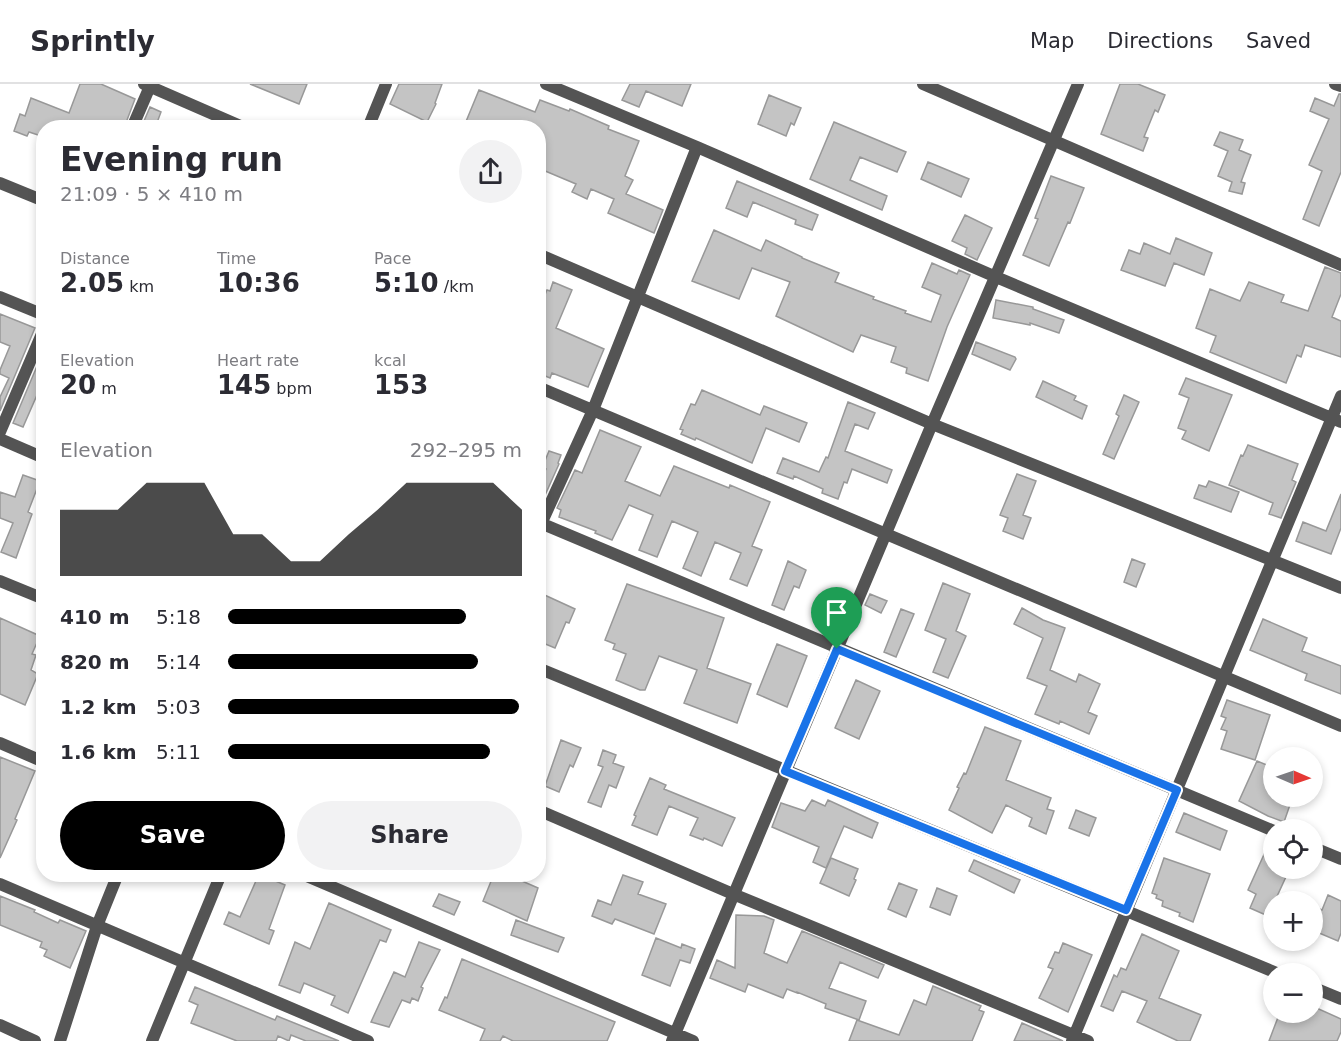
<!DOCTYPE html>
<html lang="en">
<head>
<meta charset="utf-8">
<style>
	body { margin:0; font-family:"DejaVu Sans",sans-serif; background:#f2f2f3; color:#2b2b33; height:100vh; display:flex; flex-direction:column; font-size:22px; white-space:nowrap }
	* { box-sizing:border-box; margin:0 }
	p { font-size:20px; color:#7c7c81 }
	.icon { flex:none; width:33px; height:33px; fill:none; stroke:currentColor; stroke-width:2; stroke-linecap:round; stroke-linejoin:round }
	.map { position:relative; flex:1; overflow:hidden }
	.sheet { position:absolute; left:36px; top:36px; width:510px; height:762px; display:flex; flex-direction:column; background:#fff; border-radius:24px; box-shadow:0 3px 9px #0003 }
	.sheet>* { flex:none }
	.needle { width:39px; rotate:92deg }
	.buttons { position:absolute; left:1263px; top:663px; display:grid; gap:12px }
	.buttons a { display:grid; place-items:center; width:60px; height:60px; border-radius:50%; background:#fff; box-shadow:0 3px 9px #0003; font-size:30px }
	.pin { position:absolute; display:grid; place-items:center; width:51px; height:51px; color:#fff; margin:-62px -26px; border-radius:50% 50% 50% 0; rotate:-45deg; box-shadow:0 0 6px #0007 }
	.pin .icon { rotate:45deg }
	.round { display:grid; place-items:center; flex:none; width:63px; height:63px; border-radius:32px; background:#f2f2f3 }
	.headline { display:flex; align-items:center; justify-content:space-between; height:102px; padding:0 24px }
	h1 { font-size:33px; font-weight:700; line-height:45px }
	.metrics { display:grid; grid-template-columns:repeat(3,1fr); gap:9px; height:102px; padding:6px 24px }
	.metrics div { display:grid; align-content:center }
	.metrics b { font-size:26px; font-weight:700 }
	.metrics small { font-size:16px; font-weight:400 }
	.metrics p { font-size:16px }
	.chart { height:168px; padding:12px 24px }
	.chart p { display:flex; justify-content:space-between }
	.chart svg { width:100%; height:108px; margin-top:6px; fill:#000; opacity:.7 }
	.cta { display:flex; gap:12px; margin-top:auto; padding:12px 24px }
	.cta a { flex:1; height:69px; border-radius:36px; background:#000; color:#fff; font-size:24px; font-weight:700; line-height:69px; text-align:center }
	.cta a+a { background:#f2f2f3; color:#2b2b33 }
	ul { padding:0 24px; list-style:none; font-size:20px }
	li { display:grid; grid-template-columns:96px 72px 1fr; align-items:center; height:45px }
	li i { height:15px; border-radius:8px; background:#000 }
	header { display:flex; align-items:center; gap:36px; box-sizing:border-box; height:84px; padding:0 30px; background:#fff; border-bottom:2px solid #e1e1e2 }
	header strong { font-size:28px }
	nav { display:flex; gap:33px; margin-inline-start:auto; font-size:21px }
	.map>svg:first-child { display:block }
	.building { fill:#c4c4c4; stroke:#989898; stroke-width:1.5 }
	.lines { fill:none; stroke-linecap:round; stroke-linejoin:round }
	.street { stroke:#545454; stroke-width:12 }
	.route-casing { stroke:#fff; stroke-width:12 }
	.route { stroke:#1a73e8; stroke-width:8 }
</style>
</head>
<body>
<header>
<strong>Sprintly</strong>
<nav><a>Map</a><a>Directions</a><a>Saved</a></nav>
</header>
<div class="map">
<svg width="1341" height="957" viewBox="0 0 1341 957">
	<rect width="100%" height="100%" fill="#fff"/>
	<!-- building -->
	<path class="building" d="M80 0H101L135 15 124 44H44V53L29 48 27 52 14 47 20 30 25 32 31 14 69 29Z
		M250 0H307L299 20Z
		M399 0H442L435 19 436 20 427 38 390 20Z
		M630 0H691L682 22 646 7 639 23 622 16Z
		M1120 0H1138L1165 11 1158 28 1155 26 1144 53 1148 54 1143 67 1101 50Z
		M479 6 535 28 540 16 569 27 570 25 609 42 608 45 639 57 625 92 633 96 626 110 663 126 654 149 608 129 614 115 591 105 587 115 572 108 576 100 538 84V44H472L465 40Z
		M1339 10H1341V88L1319 142 1303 135 1322 87 1309 81 1329 35 1310 27 1315 14 1334 22Z
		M769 11 801 24 794 41 791 39 786 52 758 40Z
		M150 23 161 28 155 44H141Z
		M834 38 906 68 897 88 860 73 850 96 887 112 882 126 810 95Z
		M1220 48 1243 56 1239 66 1251 71 1241 98 1245 99 1242 110 1229 107 1232 98 1218 92 1228 67 1214 61Z
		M928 78 969 95 961 113 921 95Z
		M1051 92 1084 104 1070 139 1068 138 1049 182 1023 171 1038 135 1035 134Z
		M737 97 818 131 812 146 795 140 796 136 753 118 747 133 726 124Z
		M965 131 992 144 977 176 965 170 967 164 952 157Z
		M714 146 761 167 766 156 802 173V174L839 189 835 198 874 213 873 215 906 227 905 229 931 238 941 211 922 203 932 179 957 190 959 186 970 191 947 243 928 297 906 289 907 284 891 278 896 263 861 251 853 268 776 232 790 198 752 184 739 215 692 197Z
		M1176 154 1212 169 1204 191 1174 179 1165 202 1121 186 1129 166 1140 170 1144 159 1170 170Z
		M1325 183 1341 189V210L1332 233 1341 237V273L1305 261 1301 273 1297 271 1286 299 1210 268 1216 252 1196 244 1210 205 1240 217 1249 198 1284 211 1281 218 1308 227Z
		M553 198 572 206 556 244 604 265 588 303 552 289 550 294 538 289V252L544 238 539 236 545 221 541 220 547 206 550 207Z
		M996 216 1033 223V225L1064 236 1059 249 1030 239V241L993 234Z
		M0 230 35 244 0 327V313L9 294 0 290V286L10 262 0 258Z
		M976 258 1015 273 1016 275 1010 286 972 270Z
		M40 275 44 277V295L23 343 13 339Z
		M1186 294 1232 311 1209 367 1182 355 1186 347 1178 344 1189 314 1179 310Z
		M1043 297 1076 312 1074 316 1087 322 1082 335 1036 313Z
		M702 306 760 331 764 322 807 339 799 358 766 344 752 379 696 354 695 356 681 350 683 346 680 345 691 320 695 321Z
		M1124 311 1139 318 1114 375 1103 370 1119 332 1116 330Z
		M848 318 875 329 868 345 855 340 845 367 892 386 887 399 852 385 847 399 844 398 838 415 822 409 823 405 794 392 793 395 777 389 783 374 819 388 826 373 828 374Z
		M600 346 641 363 625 397 660 412 674 382 729 404 730 401 770 418 752 462 762 466 747 502 730 495 741 469 715 458 701 492 683 484 698 448 672 437 657 473 639 466 653 431 629 421 612 456 595 449 596 447 559 433 561 426 557 424 575 386 582 389Z
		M1248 361 1298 380 1292 396 1296 398 1281 434 1269 430 1273 419 1229 401 1241 371 1243 372Z
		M549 367 561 371 558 379 559 380 542 418 538 416V401L546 385 542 384Z
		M1017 390 1036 397 1023 431 1031 434 1023 455 1003 447 1008 434 1000 431Z
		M23 391 40 397 28 428 32 430 16 474 1 468 13 439 0 434V408L15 413Z
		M1209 397 1239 408 1231 428 1194 414 1199 401 1206 403Z
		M1341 410V444L1331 470 1296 457 1303 438 1326 447Z
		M1132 475 1145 480 1136 503 1124 498Z
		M788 477 806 486 799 504 794 502 784 526 772 521Z
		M943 499 970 510 956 547 966 552 948 594 933 588 946 555 925 546Z
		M627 500 724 534 707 584 751 600 737 639 684 619 697 586 659 572 645 606H640L616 596 626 570 613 565 615 560 605 556Z
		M538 508 575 525 569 539 566 538 555 564 538 557Z
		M870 510 887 517 881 529 865 521Z
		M1022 524 1043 536 1065 544 1050 586 1076 598 1079 590 1100 600 1088 628 1097 632 1089 650 1060 637 1059 640 1035 630 1047 602 1027 594 1043 554 1014 540Z
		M901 525 914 530 896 573 884 568Z
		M0 534 40 552 32 570 36 571 31 586 38 590 25 621 0 610Z
		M1263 535 1307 554 1302 567 1341 582V610L1305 596 1307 590 1250 566Z
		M777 560 807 572 787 623 757 610Z
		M856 596 880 607 859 655 835 644Z
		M1227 616 1270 631 1255 676 1221 665 1227 647 1221 645 1226 634 1221 632Z
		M985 643 1021 657 1006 696 1051 714 1047 725 1054 727 1046 750 1029 742 1032 734 1006 721 992 749 949 726 959 704 957 703 964 689 966 690Z
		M561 656 581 664 573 683 570 681 559 708 545 702Z
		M603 666 616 671 613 679 624 683 616 704 609 701 601 723 588 718 603 683 598 681Z
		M0 673 35 687 15 735 17 736 0 774Z
		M1257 677 1274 684V712H1293L1284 738 1268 732 1239 717Z
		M650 694 666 701 664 705 735 734 722 762 704 754 703 756 690 751 698 734 669 722 657 751 632 741 636 732 634 731Z
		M812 716 825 722 828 716 878 739 872 754 844 742 826 784 813 778 819 763 772 743 781 719 805 727Z
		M1076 726 1096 734 1089 752 1069 744Z
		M1184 729 1227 747 1220 766 1176 748Z
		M1271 755H1274V784H1290L1268 832 1250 824 1256 810 1248 806Z
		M831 774 858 785 854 795 856 796 849 812 820 799Z
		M1164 774 1210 790 1193 838 1179 832 1180 829 1162 822 1163 817 1156 814 1157 811 1152 809Z
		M974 776 1020 796 1014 809 969 787Z
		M259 790 285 801 269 845 274 847 269 860 224 840 229 828 240 833Z
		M494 790H506L538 804 527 837 483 817Z
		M623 791 643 798 638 810 666 820 654 850 615 835 612 840 592 832 598 816 611 821Z
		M899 799 917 806 906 833 888 825Z
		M937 804 957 812 950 831 930 823Z
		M439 810 460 818 454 831 433 822Z
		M1328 811 1341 817V849L1338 857 1312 846V822L1322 826Z
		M0 812 35 826 34 828 58 839 60 836 86 847 70 884 44 872 47 866 40 863 42 858 0 841Z
		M329 819 391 846 386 858 380 856 348 929 331 921 335 912 304 899 300 909 279 901 295 858 310 865Z
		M736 831 764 832 774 836 764 869 787 879 802 847 884 881 878 894 840 878 829 904 866 917 859 936 825 924 826 920 797 908V909L787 905 783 914 748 900 745 908 710 894 717 876 735 884Z
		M516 836 564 854 558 868 511 851Z
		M1142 850 1179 867 1159 914 1201 931 1190 957H1178L1137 938 1147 917 1122 907 1113 927 1101 922 1114 891 1117 893 1121 884 1126 886Z
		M656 854 681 864 682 860 695 865 690 879 680 876 670 902 642 891Z
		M419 858 440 866 421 903 423 904 418 917 412 914 410 919 402 916 389 943 371 938 394 888 405 893Z
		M1063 859 1092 871 1068 928 1039 914 1053 885 1048 883 1055 868 1059 869Z
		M462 875 615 938 607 957H513L503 952 500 957H480L485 945 439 926 445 913 447 914Z
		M933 902 981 922 979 926 984 928 972 957H849L857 936 899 951 914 916 926 921Z
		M195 903 275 936 277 932 339 957H306L291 951 289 957 278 952 276 957H237L191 939 198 921 189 917Z
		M1312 922 1341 935V948L1337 957H1269L1280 928H1312Z
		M1022 939 1063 957H1014Z"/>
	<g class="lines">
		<!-- street -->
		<path class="street" d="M144 0 245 44
			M546 0 697 63 996 193 1341 338
			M923 0 1341 181
			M1335 0 1341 2
			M132 44 151 0
			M368 44 386 0
			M0 99 44 117
			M538 170 932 340 1341 504
			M0 213 44 231
			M538 303 1341 642
			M0 348 44 245
			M0 355 44 374
			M538 438 1274 747
			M541 440 593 326 697 63
			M0 497 44 515
			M538 584 1279 890
			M0 659 44 678
			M538 726 733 810 1088 957
			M1312 763 1341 775
			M302 790 693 957
			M0 800 368 957
			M1312 903 1341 915
			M0 941 35 957
			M60 957 97 842 118 790
			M152 957 221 790
			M672 957 932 340 1078 0
			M1072 957 1341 312"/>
	</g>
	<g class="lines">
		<defs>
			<path id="route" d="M837 565 1177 706 1126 826 785 687Z"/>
		</defs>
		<!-- route casing -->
		<use href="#route" class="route-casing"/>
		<!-- route -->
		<use href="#route" class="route"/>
	</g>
</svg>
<div class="buttons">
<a><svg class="needle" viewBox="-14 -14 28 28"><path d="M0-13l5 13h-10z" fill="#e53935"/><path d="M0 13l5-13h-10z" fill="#7c7c81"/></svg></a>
<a><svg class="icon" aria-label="locate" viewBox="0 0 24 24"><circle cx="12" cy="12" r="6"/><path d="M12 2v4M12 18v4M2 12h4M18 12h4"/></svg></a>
<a>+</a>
<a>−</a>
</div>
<div class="pin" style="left:837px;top:565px;background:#1e9e55"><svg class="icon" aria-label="arrive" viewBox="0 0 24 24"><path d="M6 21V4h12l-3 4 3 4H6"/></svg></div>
<section class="sheet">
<div class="headline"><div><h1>Evening run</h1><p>21:09 · 5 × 410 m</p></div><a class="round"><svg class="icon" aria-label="share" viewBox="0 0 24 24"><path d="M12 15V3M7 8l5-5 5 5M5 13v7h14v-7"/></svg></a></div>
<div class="metrics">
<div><p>Distance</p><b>2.05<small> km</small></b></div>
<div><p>Time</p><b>10:36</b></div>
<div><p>Pace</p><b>5:10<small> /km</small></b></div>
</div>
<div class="metrics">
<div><p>Elevation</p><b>20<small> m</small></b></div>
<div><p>Heart rate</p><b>145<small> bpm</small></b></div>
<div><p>kcal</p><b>153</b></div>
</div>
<div class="chart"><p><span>Elevation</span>292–295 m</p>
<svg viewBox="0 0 160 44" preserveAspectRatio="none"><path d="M0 44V17L10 17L20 17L30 6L40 6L50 6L60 27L70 27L80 38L90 38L100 27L110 17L120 6L130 6L140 6L150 6L160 17V44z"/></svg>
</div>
<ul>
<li><b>410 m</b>5:18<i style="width:81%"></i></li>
<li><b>820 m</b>5:14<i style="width:85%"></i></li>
<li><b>1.2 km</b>5:03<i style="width:99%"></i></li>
<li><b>1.6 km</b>5:11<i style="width:89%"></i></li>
</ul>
<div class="cta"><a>Save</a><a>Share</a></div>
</section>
</div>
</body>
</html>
